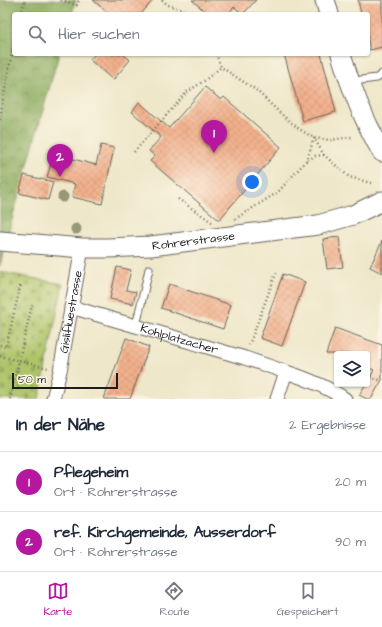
<!DOCTYPE html>
<html lang="de">
<head>
<meta charset="utf-8">
<style>
	:root { --surface:#fff; --page:#f2f2f3; --text:#1f2937; --muted:#747a83; --line:#e0e1e3; --accent:#b5179e }
	body { margin:0; font-family:"Architects Daughter",sans-serif; background:var(--page); color:var(--text) }
	.controls { position:absolute; right:12px; bottom:12px; display:grid; overflow:hidden; border-radius:4px; box-shadow:0 1px 3px #0004 }
	.controls button { width:36px; height:36px; display:grid; place-items:center; padding:0; border:0; border-bottom:1px solid var(--line); background:var(--surface); color:var(--text); font:20px sans-serif }
	.scale { position:absolute; left:12px; bottom:10px; width:106px; box-sizing:border-box; padding-left:4px; border:2px solid #1c1c1c; border-top:0; font-size:11px; line-height:14px; white-space:nowrap; color:#1c1c1c; -webkit-text-stroke:3px #fcf5e5; paint-order:stroke }
	.you { position:absolute; left:252px; top:182px; width:14px; height:14px; margin:-10px; border:3px solid #fff; border-radius:50%; background:#1a73e8; box-shadow:0 0 0 6px #1a73e833 }
	.badge { display:grid; place-items:center; width:26px; height:26px; border-radius:50%; background:var(--accent); color:#fff; font-size:13px; font-weight:700 }
	.pin { position:absolute; translate:-50% -33px; filter:drop-shadow(0 1px 2px #0008) }
	.pin::after { content:''; position:absolute; top:21px; width:14px; height:12px; background:inherit; clip-path:polygon(0 0,100% 0,50% 100%) }
	.list { margin:0; padding:0; list-style:none }
	h2 { display:flex; justify-content:space-between; align-items:center; height:52px; margin:0; padding:0 16px; font-size:17px }
	h2 small { font-size:13px; font-weight:400; color:var(--muted) }
	.list li { display:grid; grid-template-columns:26px 1fr auto; gap:12px; align-items:center; box-sizing:border-box; height:60px; padding:0 16px; border-top:1px solid var(--line) }
	.list b { display:block; font-size:15px; white-space:nowrap }
	.list p { margin:0; font-size:13px; white-space:nowrap; color:var(--muted) }
	.list em { font-size:13px; font-style:normal; color:var(--muted) }
	.icon { flex:none; width:22px; height:22px; fill:none; stroke:currentColor; stroke-width:2; stroke-linecap:round; stroke-linejoin:round }
	.map { position:relative; flex:none; width:382px; height:399px; overflow:hidden }
	.search { position:absolute; background:var(--surface); box-shadow:0 1px 3px #0004; left:12px; right:12px; top:12px; height:44px; display:flex; align-items:center; gap:10px; box-sizing:border-box; padding:0 14px; border-radius:4px; color:var(--muted); font-size:15px }
	.sheet { height:172px; background:var(--surface) }
	nav { display:flex; justify-content:space-around; align-items:center; box-sizing:border-box; height:56px; border-top:1px solid var(--line); background:var(--surface); font-size:11px; color:var(--muted) }
	nav a { display:grid; justify-items:center; gap:2px }
	nav .on { color:var(--accent) }
	.map>svg:first-child { display:block }
	.forest { fill:url(#forest-crowns); stroke:#53633c }
	.cemetery { fill:url(#cemetery-stones); stroke:#657042 }
	.building { fill:url(#building-cross-hatch) }
	.lines { fill:none; stroke-linecap:round; stroke-linejoin:round }
	.lane-casing { stroke:#666359; stroke-width:9 }
	.street-casing { stroke:#666359; stroke-width:15 }
	.secondary-casing { stroke:#666359; stroke-width:21 }
	.path { stroke:#666359; stroke-width:2.5; stroke-dasharray:1 3; stroke-linecap:butt }
	.lane { stroke:#fff; stroke-width:7 }
	.street { stroke:#fff; stroke-width:13 }
	.secondary { stroke:#fff; stroke-width:19 }
	.tree { fill:#979879 }
	.labels { text-anchor:middle; dominant-baseline:central; stroke-width:4; stroke-linejoin:round; paint-order:stroke }
	.street-label { font-size:12px; fill:#1c1c1c; stroke:#fcf5e5 }
</style>
</head>
<body>
<div class="map">
<svg width="382" height="399" viewBox="0 0 382 399">
	<defs>
		<pattern id="forest-crowns" width="20" height="18" patternUnits="userSpaceOnUse"><rect width="20" height="18" fill="#8aaa5d"/><path d="M2 6a3 3 0 1 1 6 0M12 15a3 3 0 1 1 6 0" fill="none" stroke="#708a4c"/></pattern>
		<pattern id="cemetery-stones" width="16" height="16" patternUnits="userSpaceOnUse"><rect width="16" height="16" fill="#aec469"/><path d="M2 7V4a2 2 0 0 1 4 0v3zM10 15v-3a2 2 0 0 1 4 0v3z" fill="#95a85a"/></pattern>
		<pattern id="building-cross-hatch" width="8" height="8" patternUnits="userSpaceOnUse"><rect width="8" height="8" fill="#f3b18d"/><path d="M0 0l8 8M0 8l8-8" fill="none" stroke="#d09879"/></pattern>
	</defs>
	<rect width="100%" height="100%" fill="#fcf5e5"/>
	<filter id="ink" filterUnits="userSpaceOnUse"><feTurbulence type="fractalNoise" baseFrequency=".025" numOctaves="2"/><feDisplacementMap in="SourceGraphic" scale="8" xChannelSelector="R" yChannelSelector="G"/><feConvolveMatrix kernelMatrix="1 2 1 2 8 2 1 2 1" color-interpolation-filters="sRGB"/></filter>
	<filter id="wash" filterUnits="userSpaceOnUse"><feTurbulence type="fractalNoise" baseFrequency=".012" numOctaves="4" result="noise"/><feDisplacementMap in="SourceGraphic" scale="16" xChannelSelector="R" yChannelSelector="G"/><feGaussianBlur stdDeviation="0.9" result="paint"/><feColorMatrix in="noise" values="0 0 0 0 0 0 0 0 0 0 0 0 0 0 0 0 0 1.4 0 .05"/><feComposite in="paint" operator="in"/></filter>
	<g filter="url(#wash)">
		<rect width="100%" height="100%" fill="#eee7c9"/>
		<path class="forest" d="M0 0H76L72 14H14V54H59L6 241 0 266Z"/>
		<path class="cemetery" d="M0 272 63 284 39 399H0Z"/>
		<g id="blocks">
			<path class="building" d="M93 0H153L141 14H109Z
				M192 0H256L243 14 234 7 228 14H208Z
				M358 0H382V47L370 50 368 40V14H361Z
				M95 54H123L130 60 113 80 90 60Z
				M284 54H321L336 112 303 121Z
				M205 87 221 100 224 97 281 147 219 220 150 161 155 156 149 151 161 137 132 112 139 102 169 128Z
				M101 145 114 148 102 204 72 197 75 184 47 177 54 154 96 165Z
				M24 175 53 182 48 200 19 193Z
				M339 237 343 267 327 269 323 239Z
				M382 241V273L370 267Z
				M117 267 131 270 126 290 136 292 133 304 110 299Z
				M283 274 305 282 282 346 260 338Z
				M169 284 231 305 223 329 161 308Z
				M335 328 382 345V380L371 399H367L359 395 366 384H367L374 370 367 367V354H326Z
				M126 338 149 347 130 399H104Z"/>
		</g>
	</g>
	<g filter="url(#ink)">
		<use href="#blocks" fill-opacity="0" stroke="#666359" stroke-width="1"/>
		<g class="lines">
			<g class="lane-casing">
				<path id="lane" d="M351 84 361 80 377 78 382 74
					M136 326 149 269"/>
			</g>
			<g class="street-casing">
				<g id="street">
					<path id="s1" d="M71 307 245 358 286 372"/>
					<path id="s2" d="M53 399 60 371 82 248"/>
					<path d="M277 399 286 372C308 379 326 386 345 399"/>
				</g>
			</g>
			<g class="secondary-casing">
				<g id="secondary">
					<path d="M325 0 329 14"/>
					<path d="M341 54C351 88 364 121 382 152"/>
					<path id="s3" d="M0 241 82 248H108L151 246 318 225 353 215 382 201"/>
				</g>
			</g>
			<path class="path" d="M61 0 77 5 79 0
				M162 0 168 5 196 14
				M21 14 25 0
				M216 54 221 67 256 90 281 114 299 129 314 138 330 140 352 137
				M0 120 1 110 14 42
				M134 152 187 92 204 81 221 67
				M308 160 315 156 324 155
				M178 199 212 222
				M235 219 278 192 307 160 314 138 324 155 349 177 371 183
				M0 345 6 347 21 283
				M249 345 277 271
				M0 356 48 368
				M367 376 382 381
				M10 399 32 305"/>
			<use href="#lane" class="lane"/>
			<use href="#street" class="street"/>
			<use href="#secondary" class="secondary"/>
		</g>
		<g class="tree">
			<circle cx="63" cy="197" r="5.5"/>
			<circle cx="76" cy="229" r="5.5"/>
		</g>
	</g>
	<g class="labels">
		<g class="street-label">
			<text stroke="none"><textPath href="#s3" startOffset="194">Rohrerstrasse</textPath></text>
			<text stroke="none"><textPath href="#s2" startOffset="89">Gislifluestrasse</textPath></text>
			<text stroke="none"><textPath href="#s1" startOffset="113">Kohlplatzacher</textPath></text>
		</g>
	</g>
</svg>
<div class="controls">
<button><svg class="icon" aria-label="layers" viewBox="0 0 24 24"><path d="M12 4l9 5-9 5-9-5zM3 14l9 5 9-5"/></svg></button>
</div>
<div class="scale">50 m</div>
<div class="you"></div>
<div class="pin badge" style="left:214px;top:153px">1</div>
<div class="pin badge" style="left:60px;top:177px">2</div>
<div class="search"><svg class="icon" aria-label="search" viewBox="0 0 24 24"><circle cx="10" cy="10" r="6"/><path d="M15 15l6 6"/></svg>Hier suchen</div>
</div>
<section class="sheet">
<h2>In der Nähe<small>2 Ergebnisse</small></h2>
<ul class="list">
<li><span class="badge">1</span><div><b>Pflegeheim</b><p>Ort · Rohrerstrasse</p></div><em>20 m</em></li>
<li><span class="badge">2</span><div><b>ref. Kirchgemeinde, Ausserdorf</b><p>Ort · Rohrerstrasse</p></div><em>90 m</em></li>
</ul>
</section>
<nav>
<a class="on"><svg class="icon" aria-label="map" viewBox="0 0 24 24"><path d="M3 6l6-2 6 2 6-2v14l-6 2-6-2-6 2zM9 4v14M15 6v14"/></svg>Karte</a>
<a><svg class="icon" aria-label="directions" viewBox="0 0 24 24"><path d="M12 3l9 9-9 9-9-9zM9 14v-3h6M13 9l2 2-2 2"/></svg>Route</a>
<a><svg class="icon" aria-label="saved" viewBox="0 0 24 24"><path d="M7 4h10v16l-5-4-5 4z"/></svg>Gespeichert</a>
</nav>
</body>
</html>
